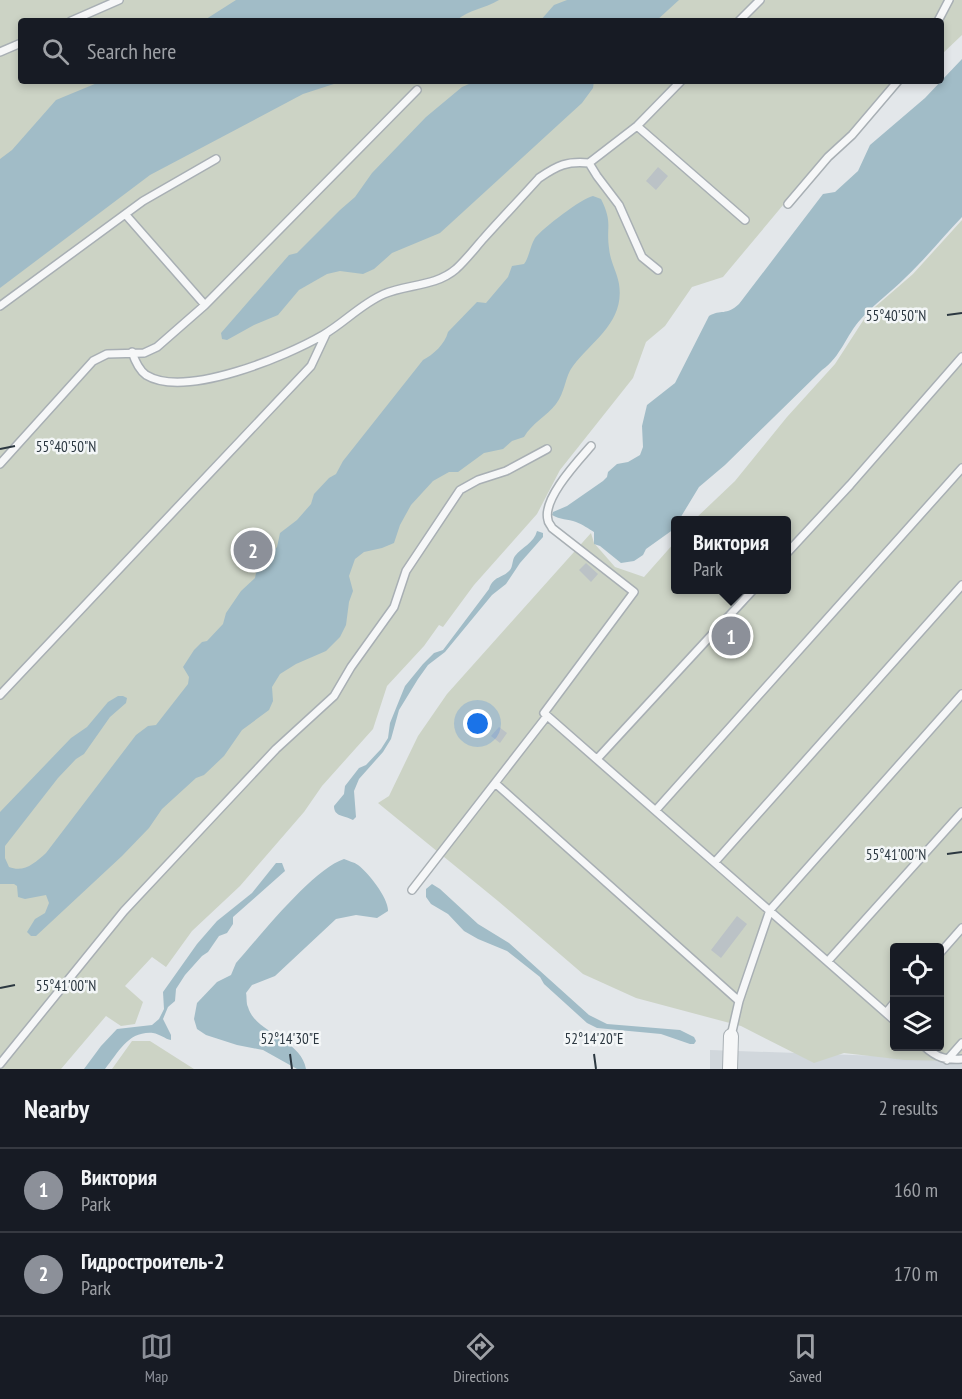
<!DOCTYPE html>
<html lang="en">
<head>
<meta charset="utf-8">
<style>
	:root { --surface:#171b24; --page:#20242c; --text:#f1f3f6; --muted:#9ea1a6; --line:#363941; --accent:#8c9099 }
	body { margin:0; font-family:"PT Sans Narrow",sans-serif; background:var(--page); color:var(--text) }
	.controls { position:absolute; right:18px; bottom:18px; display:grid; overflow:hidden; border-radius:6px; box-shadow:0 3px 9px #0003 }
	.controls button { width:54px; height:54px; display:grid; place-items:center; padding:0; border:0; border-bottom:2px solid var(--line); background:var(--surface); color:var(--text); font:30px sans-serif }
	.you { position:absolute; left:478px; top:724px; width:21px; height:21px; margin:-15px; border:4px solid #fff; border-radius:50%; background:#1a73e8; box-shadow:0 0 0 9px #1a73e833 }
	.badge { display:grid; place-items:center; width:39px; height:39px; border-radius:50%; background:var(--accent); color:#fff; font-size:20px; font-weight:700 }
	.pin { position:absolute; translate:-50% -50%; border:3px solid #fff; box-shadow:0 2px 6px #0006 }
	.popup { position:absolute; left:671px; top:516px; width:120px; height:78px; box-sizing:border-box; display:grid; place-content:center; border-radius:6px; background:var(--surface); filter:drop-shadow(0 2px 4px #0005); font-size:20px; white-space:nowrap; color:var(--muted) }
	.popup b { font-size:22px; color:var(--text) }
	.popup::after { content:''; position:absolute; left:50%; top:100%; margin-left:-12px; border:12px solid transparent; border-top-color:var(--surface) }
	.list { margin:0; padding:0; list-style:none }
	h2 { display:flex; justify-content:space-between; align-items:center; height:78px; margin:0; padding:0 24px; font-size:26px }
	h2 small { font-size:20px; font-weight:400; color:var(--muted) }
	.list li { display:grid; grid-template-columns:39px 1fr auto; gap:18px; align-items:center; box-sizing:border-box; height:84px; padding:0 24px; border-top:2px solid var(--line) }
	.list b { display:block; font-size:22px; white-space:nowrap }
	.list p { margin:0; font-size:20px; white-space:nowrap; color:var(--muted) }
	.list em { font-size:20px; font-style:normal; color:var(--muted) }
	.icon { flex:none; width:33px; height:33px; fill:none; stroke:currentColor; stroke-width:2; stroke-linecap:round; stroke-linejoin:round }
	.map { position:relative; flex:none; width:962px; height:1069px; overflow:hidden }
	.search { position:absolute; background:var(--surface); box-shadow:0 3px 9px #0003; left:18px; right:18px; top:18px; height:66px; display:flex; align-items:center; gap:15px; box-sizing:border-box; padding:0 21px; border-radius:6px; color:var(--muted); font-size:22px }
	.sheet { height:246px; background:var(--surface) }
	nav { display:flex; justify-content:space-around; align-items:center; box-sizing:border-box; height:84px; border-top:2px solid var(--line); background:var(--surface); font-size:16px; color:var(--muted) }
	nav a { display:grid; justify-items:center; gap:3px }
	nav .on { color:var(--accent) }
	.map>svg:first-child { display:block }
	.built { fill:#d1d7dc }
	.green { fill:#ccd3c5; fill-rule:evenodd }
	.water { fill:#a1bcc7 }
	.building { fill:#bbc2c6 }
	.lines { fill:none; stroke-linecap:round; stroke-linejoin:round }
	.service-casing { stroke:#a8afb4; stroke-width:10 }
	.minor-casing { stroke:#a8afb4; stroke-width:16 }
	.service { stroke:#f6f7f8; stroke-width:7 }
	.minor { stroke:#f6f7f8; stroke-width:14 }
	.ticks { fill:none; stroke:#2c3841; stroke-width:2 }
	.ticks-label { font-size:15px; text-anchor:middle; fill:#2c3841; stroke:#f3f6f7; stroke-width:5; stroke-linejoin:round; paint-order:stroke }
</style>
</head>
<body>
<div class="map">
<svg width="962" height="1069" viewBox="0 0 962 1069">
	<rect width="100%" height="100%" fill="#e3e7ea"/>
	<path class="built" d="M710 1050 937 1058 962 1054V1069H710Z"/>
	<path class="green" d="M0 0H962V35L941 55V21H21V81H892L858 125 824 156 723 277 692 287 665 326 646 342 633 378 560 470 537 514 474 585 443 627 439 625 424 646 387 686 373 729 322 786 304 812 240 886 192 931 166 967 152 957 125 986 143 1002 135 1024 121 1026 106 1016 61 1069H0Z
		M962 220V1061L905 1060 844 1053 814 1063 741 1026 636 998 583 974 498 901 378 803 389 796 418 736 447 694 591 533 594 543 615 567 644 577 675 542 676 590H786V520H694L735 481 787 417 835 364 868 313 913 274ZM894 948H940V1046H894Z
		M132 1041H150L194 1069H112Z"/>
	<path class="water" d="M236 0H499C484 9 469 9 456 21H203Z
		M567 0H679L656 21H540L554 5Z
		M962 59V217C943 237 925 259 905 278 891 292 874 304 861 319 846 335 841 357 822 370L725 465 699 487 679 520H676L674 529 646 549 643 555 634 561 621 563 600 546 594 544V532C589 529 582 524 576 522 568 519 560 520 552 515L553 512 567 506 603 481 607 477 608 472 617 464 628 462 640 455 643 447 642 426 647 405 675 383 709 316C721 309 726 316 739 304L823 194 835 192 858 171 870 145 925 98Z
		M102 81H343L303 94 150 175 0 288V159L12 150 56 100Z
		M476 81H594L593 88 582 103 440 233 392 253 374 269 363 274 340 271 327 274 299 290 278 315 254 325 227 340 222 339 221 333 289 255 297 253 340 210 355 197 372 173 426 117 462 87Z
		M593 196 601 199C613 223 606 226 609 248 610 261 617 272 619 284 625 322 593 340 573 366 565 376 565 393 556 404 547 416 532 423 524 437L512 441 503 449 484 453 458 472H449L433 481 411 505 400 525 394 543 382 548 364 552 355 559 349 576 353 591 349 602 346 625 340 637 326 651 296 664 280 674 272 687 273 701 269 710 242 730 224 756 204 775 196 778 162 809 149 828 122 856 36 936H31L27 932 35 919 45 913 49 903 46 895 25 899 18 897 17 886 14 884H0V812L71 738 87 727 108 702 118 696H123L127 698 126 703 110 717 84 754 76 759 58 778 5 846V858L9 867C24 873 35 863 46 853L136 735 148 726 156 725 188 684 189 677 183 667 194 650 202 642 207 641 223 624 226 613 241 591 255 578 256 573 277 547 280 533 297 520 311 504 314 494 329 478 336 474 343 461 423 360C433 355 445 344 448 332L477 302 486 303 508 277 512 266 524 264C529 258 530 246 535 238 543 228 582 198 593 196Z
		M537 531 543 533V537L520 563 506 584 492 595 445 652 428 665 418 679 399 710 391 739 383 752 359 779 354 791 356 817 353 820C344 815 334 817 334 806L344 794 345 786 359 768 366 765 381 749 388 738 390 723 405 686 423 664 434 653 443 650 489 589C494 575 502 579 510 570 513 566 512 560 515 556 522 547 534 543 537 531Z
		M344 859C348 861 354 862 358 865 368 872 389 899 388 911L377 918 356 915 336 919 275 976 252 985 246 993C247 997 246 1003 248 1007 255 1033 301 1039 306 1069H297L263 1050 237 1045 206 1035 197 1029 194 1019 197 1003 217 982 231 975 236 963C260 936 313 869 344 859Z
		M276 863H282L285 871 233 917V924L227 933 219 936 208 952 202 956 185 975 176 989 175 1001 168 1007 163 1019 171 1035V1040C165 1039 160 1034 153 1033 128 1031 119 1052 105 1069H84L101 1046 117 1029 152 1025 159 1019 164 1009 163 992 197 944 217 921 252 893Z
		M432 884 440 889 478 924 509 943 589 1015 607 1024 680 1030 694 1037 696 1041 694 1044H690L661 1034 597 1028 587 1023 544 984 540 977 507 951 478 939 464 931 448 914 431 904 426 897V889Z"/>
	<path class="building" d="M658 167 668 176 656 190 646 181Z
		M586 563 598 574 591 582 579 570Z
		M499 727 507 733 500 743 491 736Z
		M737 916 747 924 721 958 711 950Z"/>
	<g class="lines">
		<g class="service-casing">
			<path id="service" d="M71 21 119 0
				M739 21 760 0
				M938 21 949 0
				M0 52 21 43
				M637 126 745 220
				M589 163 597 176 619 205 642 257 658 270
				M788 204 828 157 852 135 898 81
				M126 215 205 305
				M0 306 143 201 216 159
				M132 352C135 361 139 370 146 375 185 399 287 356 323 335 344 323 361 304 384 294 407 284 435 287 456 269 466 260 475 248 484 238 502 218 521 198 539 178 558 165 567 161 589 163L637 126 681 81
				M591 446C578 461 542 499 548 520 548 523 551 525 552 528L634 592 544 713 894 1020
				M0 464 93 361 107 354 144 353 157 347 205 305 417 90
				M786 554 850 485 962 357
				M0 695 311 366 326 334
				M597 759 753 590
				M495 783 739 1001
				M656 810 962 468
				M715 862 962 585
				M412 890 547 716
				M940 953 962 928
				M828 961 962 812
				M886 1013 894 1003
				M731 1036 739 1001 770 910 962 694
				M924 1046C937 1058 945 1060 962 1059
				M947 1060 962 1043
				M0 1064 124 911 276 749 334 696 351 667 394 607 406 571 460 490 478 480 506 471 547 449"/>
		</g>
		<g class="minor-casing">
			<path id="minor" d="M730 1069 731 1036"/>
		</g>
		<use href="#service" class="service"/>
		<use href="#minor" class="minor"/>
	</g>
	<path class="ticks" d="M947 315 962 313M0 449 15 446M947 854 962 852M0 988 15 985M290 1054 292 1069M594 1054 596 1069"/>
	<g class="ticks-label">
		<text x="896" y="321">55°40'50"N</text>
		<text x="66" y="452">55°40'50"N</text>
		<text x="896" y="860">55°41'00"N</text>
		<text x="66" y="991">55°41'00"N</text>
		<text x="290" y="1044">52°14'30"E</text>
		<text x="594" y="1044">52°14'20"E</text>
	</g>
</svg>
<div class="controls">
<button><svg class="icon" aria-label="locate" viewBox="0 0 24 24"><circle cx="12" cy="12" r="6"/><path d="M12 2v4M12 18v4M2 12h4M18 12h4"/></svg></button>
<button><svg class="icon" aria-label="layers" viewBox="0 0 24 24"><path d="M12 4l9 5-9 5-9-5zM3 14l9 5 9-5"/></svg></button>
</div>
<div class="you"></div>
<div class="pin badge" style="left:731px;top:636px">1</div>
<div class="popup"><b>Виктория</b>Park</div>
<div class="pin badge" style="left:253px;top:550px">2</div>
<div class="search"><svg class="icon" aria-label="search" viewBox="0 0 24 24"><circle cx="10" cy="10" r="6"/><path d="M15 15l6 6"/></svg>Search here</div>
</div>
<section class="sheet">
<h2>Nearby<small>2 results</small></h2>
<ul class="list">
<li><span class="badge">1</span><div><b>Виктория</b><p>Park</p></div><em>160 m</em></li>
<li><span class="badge">2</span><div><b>Гидростроитель-2</b><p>Park</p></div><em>170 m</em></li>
</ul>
</section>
<nav>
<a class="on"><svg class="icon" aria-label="map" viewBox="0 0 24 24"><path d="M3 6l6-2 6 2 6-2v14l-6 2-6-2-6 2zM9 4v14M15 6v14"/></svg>Map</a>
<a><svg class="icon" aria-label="directions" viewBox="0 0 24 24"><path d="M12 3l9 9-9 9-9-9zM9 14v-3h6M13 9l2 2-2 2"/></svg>Directions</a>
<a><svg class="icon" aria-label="saved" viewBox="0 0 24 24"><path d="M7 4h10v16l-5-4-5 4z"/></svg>Saved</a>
</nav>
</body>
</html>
